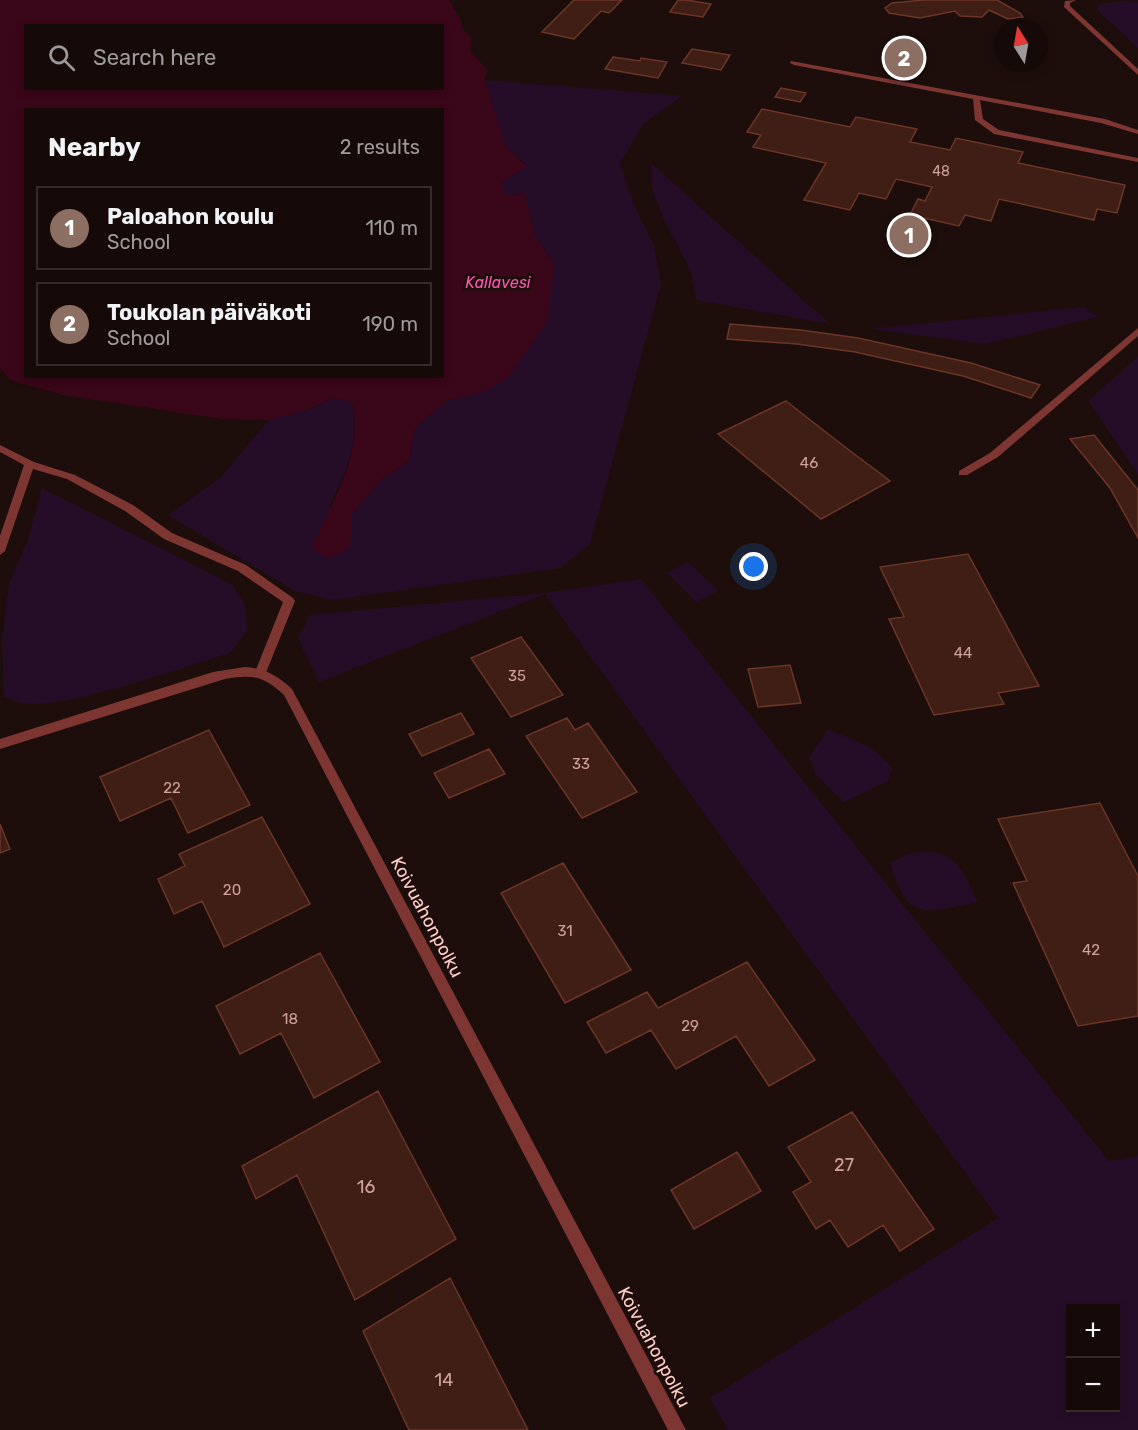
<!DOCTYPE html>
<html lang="en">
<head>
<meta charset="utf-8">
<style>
	:root { --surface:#160a08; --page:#1f1312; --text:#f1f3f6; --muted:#9e9a9c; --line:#352b29; --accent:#db2777 }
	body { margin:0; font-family:Rubik,sans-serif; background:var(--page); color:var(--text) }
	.controls { position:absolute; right:18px; bottom:18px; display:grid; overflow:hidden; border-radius:0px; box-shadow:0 3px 9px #0003 }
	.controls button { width:54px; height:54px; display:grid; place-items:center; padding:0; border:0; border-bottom:2px solid var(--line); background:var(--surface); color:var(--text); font:30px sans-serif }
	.compass { position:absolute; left:994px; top:18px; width:54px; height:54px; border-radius:50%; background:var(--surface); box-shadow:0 3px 9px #0003; rotate:349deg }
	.you { position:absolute; left:754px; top:567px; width:21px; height:21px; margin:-15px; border:4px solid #fff; border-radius:50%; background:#1a73e8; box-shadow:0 0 0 9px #1a73e833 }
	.badge { display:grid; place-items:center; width:39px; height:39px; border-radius:50%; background:var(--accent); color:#fff; font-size:20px; font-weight:700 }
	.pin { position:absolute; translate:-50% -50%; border:3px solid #fff; box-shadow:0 2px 6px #0006 }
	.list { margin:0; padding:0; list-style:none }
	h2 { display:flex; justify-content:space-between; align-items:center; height:78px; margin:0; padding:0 24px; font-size:26px }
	h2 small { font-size:20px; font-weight:400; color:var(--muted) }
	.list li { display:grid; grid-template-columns:39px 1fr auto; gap:18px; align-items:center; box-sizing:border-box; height:84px; margin:0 12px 12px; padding:0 12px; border:2px solid var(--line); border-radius:0px }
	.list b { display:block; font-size:22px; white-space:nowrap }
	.list p { margin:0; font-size:20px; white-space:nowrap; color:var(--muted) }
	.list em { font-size:20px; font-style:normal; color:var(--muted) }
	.icon { flex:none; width:33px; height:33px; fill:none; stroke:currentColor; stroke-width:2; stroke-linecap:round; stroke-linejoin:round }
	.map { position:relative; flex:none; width:1138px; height:1430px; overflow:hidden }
	.search { position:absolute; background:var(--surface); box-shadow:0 3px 9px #0003; left:24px; top:24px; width:420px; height:66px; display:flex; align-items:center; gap:15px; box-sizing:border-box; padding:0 21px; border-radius:0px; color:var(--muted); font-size:22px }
	.panel { position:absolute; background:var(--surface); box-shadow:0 3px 9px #0003; left:24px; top:108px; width:420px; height:270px; border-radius:0px }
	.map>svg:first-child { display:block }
	.green { fill:#260d27; fill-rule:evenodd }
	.water { fill:#3a0619; fill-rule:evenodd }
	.building { fill:#3f1e16; stroke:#6c3527; stroke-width:1.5 }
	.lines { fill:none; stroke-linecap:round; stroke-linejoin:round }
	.service { fill:#7e3633; fill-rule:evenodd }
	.minor { fill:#7e3633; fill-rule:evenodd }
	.labels { text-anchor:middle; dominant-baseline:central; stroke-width:6; stroke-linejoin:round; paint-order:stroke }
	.far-number-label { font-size:14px; fill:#cfa19b }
	.number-label { font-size:15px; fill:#cfa19b }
	.far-water-label { font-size:16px; font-style:italic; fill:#ff55b0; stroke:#1d0e0b }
	.street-label { font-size:18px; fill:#ffcdc7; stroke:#1d0e0b }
	.near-number-label { font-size:18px; fill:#cfa19b }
</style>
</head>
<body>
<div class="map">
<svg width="1138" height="1430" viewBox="0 0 1138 1430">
	<rect width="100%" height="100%" fill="#1d0e0b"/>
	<path class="green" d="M1127 1 1138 2V48L1097 10V4Z
		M485 80 682 96 643 124 620 163 635 208 654 246 661 284 590 544 560 568 332 600 295 591 168 515 221 477 269 420 305 411 333 398 352 402C361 443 345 472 329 508L352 514 380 481 409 461 415 428 446 401 481 393 554 265 535 235 525 194 505 195 502 182 527 165 506 147Z
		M652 164 830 324 696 300 690 269 663 218 652 188Z
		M1083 307 1098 317 986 344 870 329Z
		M1138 357V474L1088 400Z
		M42 488 233 585 245 605 247 631 230 653C185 666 56 714 17 702 12 701 8 698 4 696L2 640 9 584 28 539Z
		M688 562 718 591 696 602 667 573Z
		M641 579 1109 1161 1138 1156V1430H728L710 1398 998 1218 545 594 319 682 298 639 310 615 545 593ZM1070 1308H1116V1408H1070Z
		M828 729C849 739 882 748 892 770L888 781 844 802 816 775 809 757Z
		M925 851C961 855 963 874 978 902 926 912 908 924 890 863L908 854Z"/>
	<path class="water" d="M0 0H449L462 22V28L471 38 470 50 487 70 485 80 506 147 527 166 502 182 505 195 525 194 535 235 554 265 548 321 507 379 481 393 446 401 415 428 409 461 380 481 352 514 350 547 329 559 312 548C331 504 365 451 352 402L333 398 305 411 269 420 222 419 63 395 10 380 0 368ZM26 26H442V88H26ZM26 110H442V376H26Z"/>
	<path class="building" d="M574 0H622L609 13 601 11 574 39 542 32Z
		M678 0H686L711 4 703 17 670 12Z
		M923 0H997L1020 13 1023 17 1008 19 989 10 982 17 960 16 955 11 920 18 889 13 885 8 892 3Z
		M692 49 730 55 721 70 682 63Z
		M613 57 640 61 641 58 667 62 658 78 605 69Z
		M781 88 806 93 800 102 775 97Z
		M762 109 850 127 856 117 917 129 910 142 950 150 956 138 1023 152 1018 163 1125 185 1117 213 1097 209 1094 220 999 199 991 221 965 215 959 226 910 215 918 199 925 201 932 187 896 179 886 199 859 193 850 210 804 200 826 163 753 147 761 135 747 132Z
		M730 324 801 330 858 338 971 363 1040 385 1031 398 963 376 855 352 797 344 727 339Z
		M786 401 841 444 890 481 821 519 718 434Z
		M1094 435 1138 490V538L1110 488 1070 439Z
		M968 554 1039 686 998 693 1004 704 934 715 889 619 904 617 880 567Z
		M521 637 563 695 511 717 471 658Z
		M790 665 801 703 758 707 748 669Z
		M461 713 474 734 422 756 409 734Z
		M567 718 575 730 588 723 637 792 582 818 526 736Z
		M209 730 250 805 188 833 171 798 120 821 100 777Z
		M489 749 505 774 449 798 434 773Z
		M1100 803 1138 876V1016L1078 1026 1013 883 1027 881 998 819Z
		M262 817 310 904 224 947 202 901 174 914 158 879 185 866 179 854Z
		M0 824 10 849 0 853Z
		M563 863 631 970 565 1003 501 893Z
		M320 953 380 1062 314 1098 281 1033 240 1054 216 1006Z
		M747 962 815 1060 769 1086 736 1036 676 1069 651 1030 606 1053 587 1022 647 992 658 1008Z
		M378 1091 456 1239 355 1300 297 1175 256 1199 242 1166Z
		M852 1112 934 1229 900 1251 883 1225 848 1247 830 1220 816 1229 793 1192 811 1182 788 1147Z
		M737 1152 761 1191 694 1229 671 1190Z
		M450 1278 528 1430H409L363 1331Z"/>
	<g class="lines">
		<path class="service" d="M1076 0 1070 3V6L1138 69V75L1064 7 1065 1Z
			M791 61 1105 119 1138 130V134L1101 123 980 100 983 119 999 130 1138 158V162L994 134 975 120 973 99 794 65 790 63Z
			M1138 328V336L998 457 967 475H959V471L990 453Z
			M0 445 34 462 75 475 133 505 172 533 246 565 293 598 295 601 265 675H257L255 672 283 602 238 571 164 539 125 511 67 479 33 469 5 551 0 555V536L24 465 0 452Z"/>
		<path class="minor" d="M245 667C265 668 278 676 292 689L686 1430H668L284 695C263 676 253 674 225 679L0 749V739L213 672Z"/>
	</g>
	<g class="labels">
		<g class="far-number-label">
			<text x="941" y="171">48</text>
		</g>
		<g class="number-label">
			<text x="809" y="463">46</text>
			<text x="963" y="653">44</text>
			<text x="517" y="676">35</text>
			<text x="581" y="764">33</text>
			<text x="172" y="788">22</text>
			<text x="232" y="890">20</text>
			<text x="565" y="931">31</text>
			<text x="1091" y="950">42</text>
			<text x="290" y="1019">18</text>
			<text x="690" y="1026">29</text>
		</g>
		<g class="far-water-label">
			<text x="498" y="282">Kallavesi</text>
		</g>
		<g class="street-label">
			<text transform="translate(427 917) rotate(62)">Koivuahonpolku</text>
			<text transform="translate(654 1347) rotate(62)">Koivuahonpolku</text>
		</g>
		<g class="near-number-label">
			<text x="844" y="1165">27</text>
			<text x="366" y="1187">16</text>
			<text x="444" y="1380">14</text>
		</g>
	</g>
</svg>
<div class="controls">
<button>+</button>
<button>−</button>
</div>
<svg class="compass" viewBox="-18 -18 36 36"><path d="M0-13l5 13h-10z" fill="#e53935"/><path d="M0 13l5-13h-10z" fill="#9e9a9c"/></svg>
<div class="you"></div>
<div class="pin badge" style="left:909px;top:235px;background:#8d6e63">1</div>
<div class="pin badge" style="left:904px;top:58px;background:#8d6e63">2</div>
<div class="search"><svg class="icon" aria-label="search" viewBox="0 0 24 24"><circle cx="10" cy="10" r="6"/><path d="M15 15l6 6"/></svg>Search here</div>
<section class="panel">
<h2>Nearby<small>2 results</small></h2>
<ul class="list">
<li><span class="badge" style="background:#8d6e63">1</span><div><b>Paloahon koulu</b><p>School</p></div><em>110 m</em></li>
<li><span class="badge" style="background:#8d6e63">2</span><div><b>Toukolan päiväkoti</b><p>School</p></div><em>190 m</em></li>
</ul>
</section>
</div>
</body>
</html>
